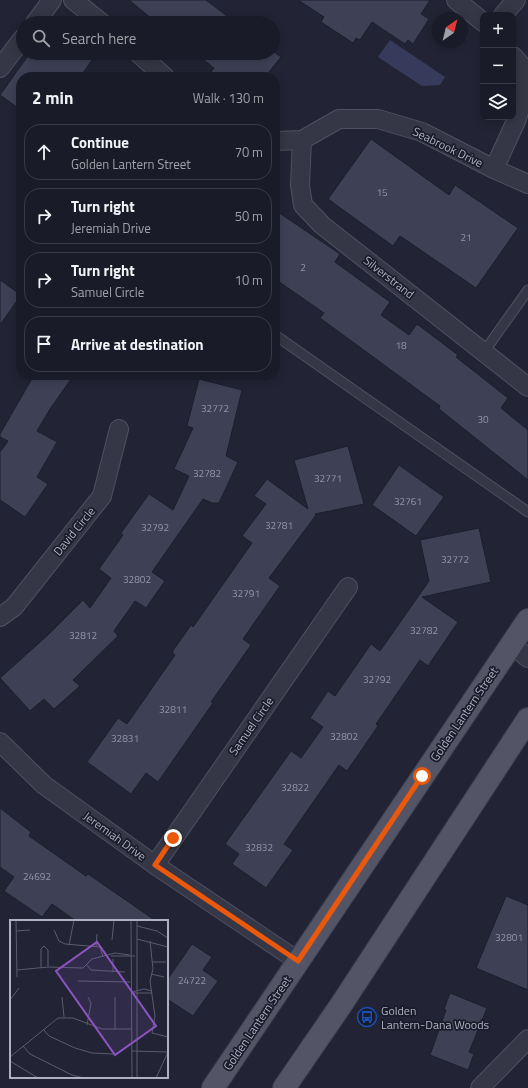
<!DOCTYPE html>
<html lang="en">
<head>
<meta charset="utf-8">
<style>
	:root { --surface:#1a1b28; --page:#272834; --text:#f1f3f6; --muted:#9fa1a8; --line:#383945 }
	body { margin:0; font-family:"Titillium Web",sans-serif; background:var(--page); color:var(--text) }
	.controls { position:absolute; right:12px; top:12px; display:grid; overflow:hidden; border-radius:8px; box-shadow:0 2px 10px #0003 }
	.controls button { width:36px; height:36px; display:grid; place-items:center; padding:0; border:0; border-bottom:1px solid var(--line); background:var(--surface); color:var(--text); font:20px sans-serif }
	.compass { position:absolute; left:432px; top:12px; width:36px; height:36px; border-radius:50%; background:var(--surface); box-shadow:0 2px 10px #0003; rotate:35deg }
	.stop { position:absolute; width:12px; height:12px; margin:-9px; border:3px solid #ea580c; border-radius:50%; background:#fff }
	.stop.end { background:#ea580c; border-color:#fff; box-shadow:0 1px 4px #0008 }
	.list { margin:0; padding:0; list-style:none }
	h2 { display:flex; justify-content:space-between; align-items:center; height:52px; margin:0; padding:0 16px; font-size:17px }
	h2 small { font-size:13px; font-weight:400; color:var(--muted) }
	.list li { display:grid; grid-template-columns:26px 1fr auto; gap:12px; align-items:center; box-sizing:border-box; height:56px; margin:0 8px 8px; padding:0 8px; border:1px solid var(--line); border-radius:16px }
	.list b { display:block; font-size:15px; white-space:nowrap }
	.list p { margin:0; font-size:13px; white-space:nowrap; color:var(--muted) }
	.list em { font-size:13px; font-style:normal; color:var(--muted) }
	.icon { flex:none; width:22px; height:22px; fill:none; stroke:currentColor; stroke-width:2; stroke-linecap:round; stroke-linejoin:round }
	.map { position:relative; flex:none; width:528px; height:1088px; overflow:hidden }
	.search { position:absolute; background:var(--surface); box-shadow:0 2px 10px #0003; left:16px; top:16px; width:264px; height:44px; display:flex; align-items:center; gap:10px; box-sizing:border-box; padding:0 14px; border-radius:22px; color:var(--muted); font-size:15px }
	.panel { position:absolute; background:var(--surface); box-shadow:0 2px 10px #0003; left:16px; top:72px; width:264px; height:308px; border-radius:16px }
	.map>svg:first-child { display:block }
	.water { fill:#363b5b }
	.building { fill:#3e4156; stroke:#1c1e2c }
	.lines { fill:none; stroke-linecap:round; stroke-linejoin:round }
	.lane-casing { stroke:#4f5161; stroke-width:11 }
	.street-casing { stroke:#4f5161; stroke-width:20 }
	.primary-casing { stroke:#3e404f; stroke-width:24 }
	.lane { stroke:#353746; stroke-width:9 }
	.street { stroke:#353746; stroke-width:18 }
	.primary { stroke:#535566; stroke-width:22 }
	.route { stroke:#ea580c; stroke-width:5 }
	.labels { text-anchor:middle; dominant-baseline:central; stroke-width:3.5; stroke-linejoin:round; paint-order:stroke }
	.number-label { font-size:10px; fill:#9395a8 }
	.street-label { font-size:12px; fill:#afb1c3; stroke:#1a1c2a }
	.poi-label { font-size:12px; fill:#afb1c3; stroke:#1a1c2a; text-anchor:start }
	.inset-road { fill:none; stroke:#5a5c6e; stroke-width:1 }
	.view { fill:#8b54c0; fill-opacity:0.15; stroke:#8b54c0; stroke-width:2 }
	.inset-edge { fill:none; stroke:#afb1c3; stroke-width:2 }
</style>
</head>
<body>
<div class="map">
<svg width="528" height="1088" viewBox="0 0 528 1088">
	<rect width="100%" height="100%" fill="#222435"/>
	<path class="water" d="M390 40 445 77 440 85 422 86 378 57Z"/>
	<path class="building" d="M129 0H206L236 23H157Z
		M298 0H430L421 14 429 19 413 44 408 40 405 44 372 22 360 40 356 38 353 43 321 22 324 17Z
		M273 51 281 57 265 77H207L214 68 195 53H273Z
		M30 53H97L80 77H21V110L0 95Z
		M371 139 449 195 455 185 518 228 476 288 400 236 393 246 328 199Z
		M275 210 340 254 335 262 390 302 381 315 409 335 417 324 458 355 456 357 508 398 501 408 528 430V480L439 409 440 406 320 318 324 313 275 279Z
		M0 280 21 295 0 325Z
		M34 375H74L50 409 37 431 57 442 37 477 48 484 25 517 0 500V452L8 441 0 437V434Z
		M199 379 242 390 226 456 238 462 219 503H212L203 499 152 572 165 581 146 608 135 601 114 631 118 636 73 680 80 686 54 709 44 699 30 711 0 678 49 634 83 600 90 608 111 578 99 569 123 535 121 533 149 494 173 510 189 476 174 469 193 428 187 426Z
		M348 446 364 504 315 514 316 515 269 578 280 586 243 639 251 645 211 702 213 703 158 782 146 773 131 794 87 762 118 718 127 724 175 655 172 652 191 625 193 627 252 543 242 536 266 504 254 496 267 479 308 509 294 460Z
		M399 465 444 497 416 536 372 505Z
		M479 528 491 582 422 597 458 622 428 666 420 660 376 724 378 726 347 771 339 765 284 844 293 850 266 888 232 864 239 854 225 844 291 751 301 758 323 727 310 718 328 691 335 696 371 644 380 651 429 581 420 540Z
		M0 808 31 832 29 836 86 876 88 874 156 921H76L52 904 42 917 4 891 14 877 0 867Z
		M506 896 528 905V990L476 968Z
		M192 944 212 957 203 970 218 981 193 1016 167 999V980Z
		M450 993 487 1008 469 1052 474 1054 468 1070 430 1055 446 1010 444 1009Z"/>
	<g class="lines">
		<g class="lane-casing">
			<path id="lane" d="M275 335 528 512
				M484 352 528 290"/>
		</g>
		<g class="street-casing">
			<path id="street" d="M73 0 102 23
				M456 0 483 22
				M503 15 516 0
				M35 23 52 0
				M138 53 165 77
				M0 68 23 38
				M302 140 300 185 303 205 322 225 528 387
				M275 141 302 140 339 119H378L422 132 494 169 528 184
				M494 169 516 121 525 94 521 65 513 56
				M0 617 14 607 102 496 119 429
				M511 644 528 658
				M0 742 44 785 155 865 298 961
				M155 865 348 587
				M480 1088 528 1039"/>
		</g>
		<g class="primary-casing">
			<path id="primary" d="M213 1088 528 620
				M284 1088 341 1005 528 719"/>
		</g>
		<use href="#lane" class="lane"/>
		<use href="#street" class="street"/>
		<use href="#primary" class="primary"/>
	</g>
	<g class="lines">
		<path class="route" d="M173 838 155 865 298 961 422 776"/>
	</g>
	<defs>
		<g id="bus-ring" transform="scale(1)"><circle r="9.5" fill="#1a1c2a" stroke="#1a4fb4" stroke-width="1.5"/><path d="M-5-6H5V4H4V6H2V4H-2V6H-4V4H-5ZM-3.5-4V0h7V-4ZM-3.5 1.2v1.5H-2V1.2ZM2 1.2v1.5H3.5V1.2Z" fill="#1a4fb4"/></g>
	</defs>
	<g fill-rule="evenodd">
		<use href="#bus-ring" x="367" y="1017"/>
	</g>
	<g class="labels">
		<g class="number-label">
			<text x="382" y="192">15</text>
			<text x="466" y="237">21</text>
			<text x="303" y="267">2</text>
			<text x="401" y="345">18</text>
			<text x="215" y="408">32772</text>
			<text x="483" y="419">30</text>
			<text x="207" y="473">32782</text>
			<text x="328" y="478">32771</text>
			<text x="408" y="501">32761</text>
			<text x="279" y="525">32781</text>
			<text x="155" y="527">32792</text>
			<text x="455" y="559">32772</text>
			<text x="137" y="579">32802</text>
			<text x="246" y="593">32791</text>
			<text x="424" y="630">32782</text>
			<text x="83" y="635">32812</text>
			<text x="377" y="679">32792</text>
			<text x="173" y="709">32811</text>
			<text x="344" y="736">32802</text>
			<text x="125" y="738">32831</text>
			<text x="295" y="787">32822</text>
			<text x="259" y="847">32832</text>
			<text x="37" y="876">24692</text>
			<text x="509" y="937">32801</text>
			<text x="192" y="980">24722</text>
		</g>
		<g class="street-label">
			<text transform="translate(448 147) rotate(26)">Seabrook Drive</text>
			<text transform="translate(389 277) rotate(38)">Silverstrand</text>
			<text transform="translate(74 531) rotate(-51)">David Circle</text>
			<text transform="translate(464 714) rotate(-56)">Golden Lantern Street</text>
			<text transform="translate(251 726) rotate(-55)">Samuel Circle</text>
			<text transform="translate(115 836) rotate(36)">Jeremiah Drive</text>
			<text transform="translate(257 1023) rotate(-56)">Golden Lantern Street</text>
		</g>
		<g class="poi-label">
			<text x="381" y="1010">Golden<tspan x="381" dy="14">Lantern-Dana Woods</tspan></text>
		</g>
	</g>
	<g transform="translate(10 920)">
		<rect width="158" height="158" fill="#222435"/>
		<path class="inset-road" d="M6 0 7 57M65 0H102M121 0 122 158M127 0V158M127 6 147 11 158 18M44 10 49 21 55 24 90 27 93 37M6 11 20 10M127 19 158 27M102 20 104 0M140 21 143 49 140 61 145 96 142 113 158 117M59 25 64 0M86 26 87 14M101 36H125M142 42H156M77 45 81 50 115 52M31 47V29L34 26 38 30V46M7 50 38 47 73 48 82 39 105 33 120 35M103 52V39M141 54 154 57M68 61 120 62M122 72 134 69 142 71M122 73H142M52 77 54 97M105 77V109M0 80 9 68M77 105 81 83 78 77M33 109 39 116 65 128 82 133 103 134M13 126 20 134 62 155 74 158M122 131 158 132M0 137 48 98H63L92 109H121M0 141 28 158M146 158 158 132"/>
		<path class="view" d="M87 22 146 106 105 135 46 51Z"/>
		<rect width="158" height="158" class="inset-edge"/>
	</g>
</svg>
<div class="controls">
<button>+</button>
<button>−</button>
<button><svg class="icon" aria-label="layers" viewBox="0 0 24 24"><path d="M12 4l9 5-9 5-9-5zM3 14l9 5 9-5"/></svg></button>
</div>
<svg class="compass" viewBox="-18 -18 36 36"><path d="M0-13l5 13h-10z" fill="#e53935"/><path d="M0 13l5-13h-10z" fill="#9fa1a8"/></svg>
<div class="stop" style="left:422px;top:776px"></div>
<div class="stop end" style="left:173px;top:838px"></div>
<div class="search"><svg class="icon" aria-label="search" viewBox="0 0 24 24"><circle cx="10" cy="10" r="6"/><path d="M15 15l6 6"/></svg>Search here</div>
<section class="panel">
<h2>2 min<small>Walk · 130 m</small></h2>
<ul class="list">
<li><svg class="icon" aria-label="ahead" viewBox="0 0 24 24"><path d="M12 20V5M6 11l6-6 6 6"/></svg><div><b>Continue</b><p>Golden Lantern Street</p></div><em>70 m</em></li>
<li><svg class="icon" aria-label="right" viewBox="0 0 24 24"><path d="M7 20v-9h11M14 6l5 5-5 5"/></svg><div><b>Turn right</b><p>Jeremiah Drive</p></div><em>50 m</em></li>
<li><svg class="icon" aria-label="right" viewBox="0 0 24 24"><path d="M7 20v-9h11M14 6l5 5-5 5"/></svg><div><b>Turn right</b><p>Samuel Circle</p></div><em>10 m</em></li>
<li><svg class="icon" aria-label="arrive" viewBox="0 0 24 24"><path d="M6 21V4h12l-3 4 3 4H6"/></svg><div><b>Arrive at destination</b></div></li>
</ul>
</section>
</div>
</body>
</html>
